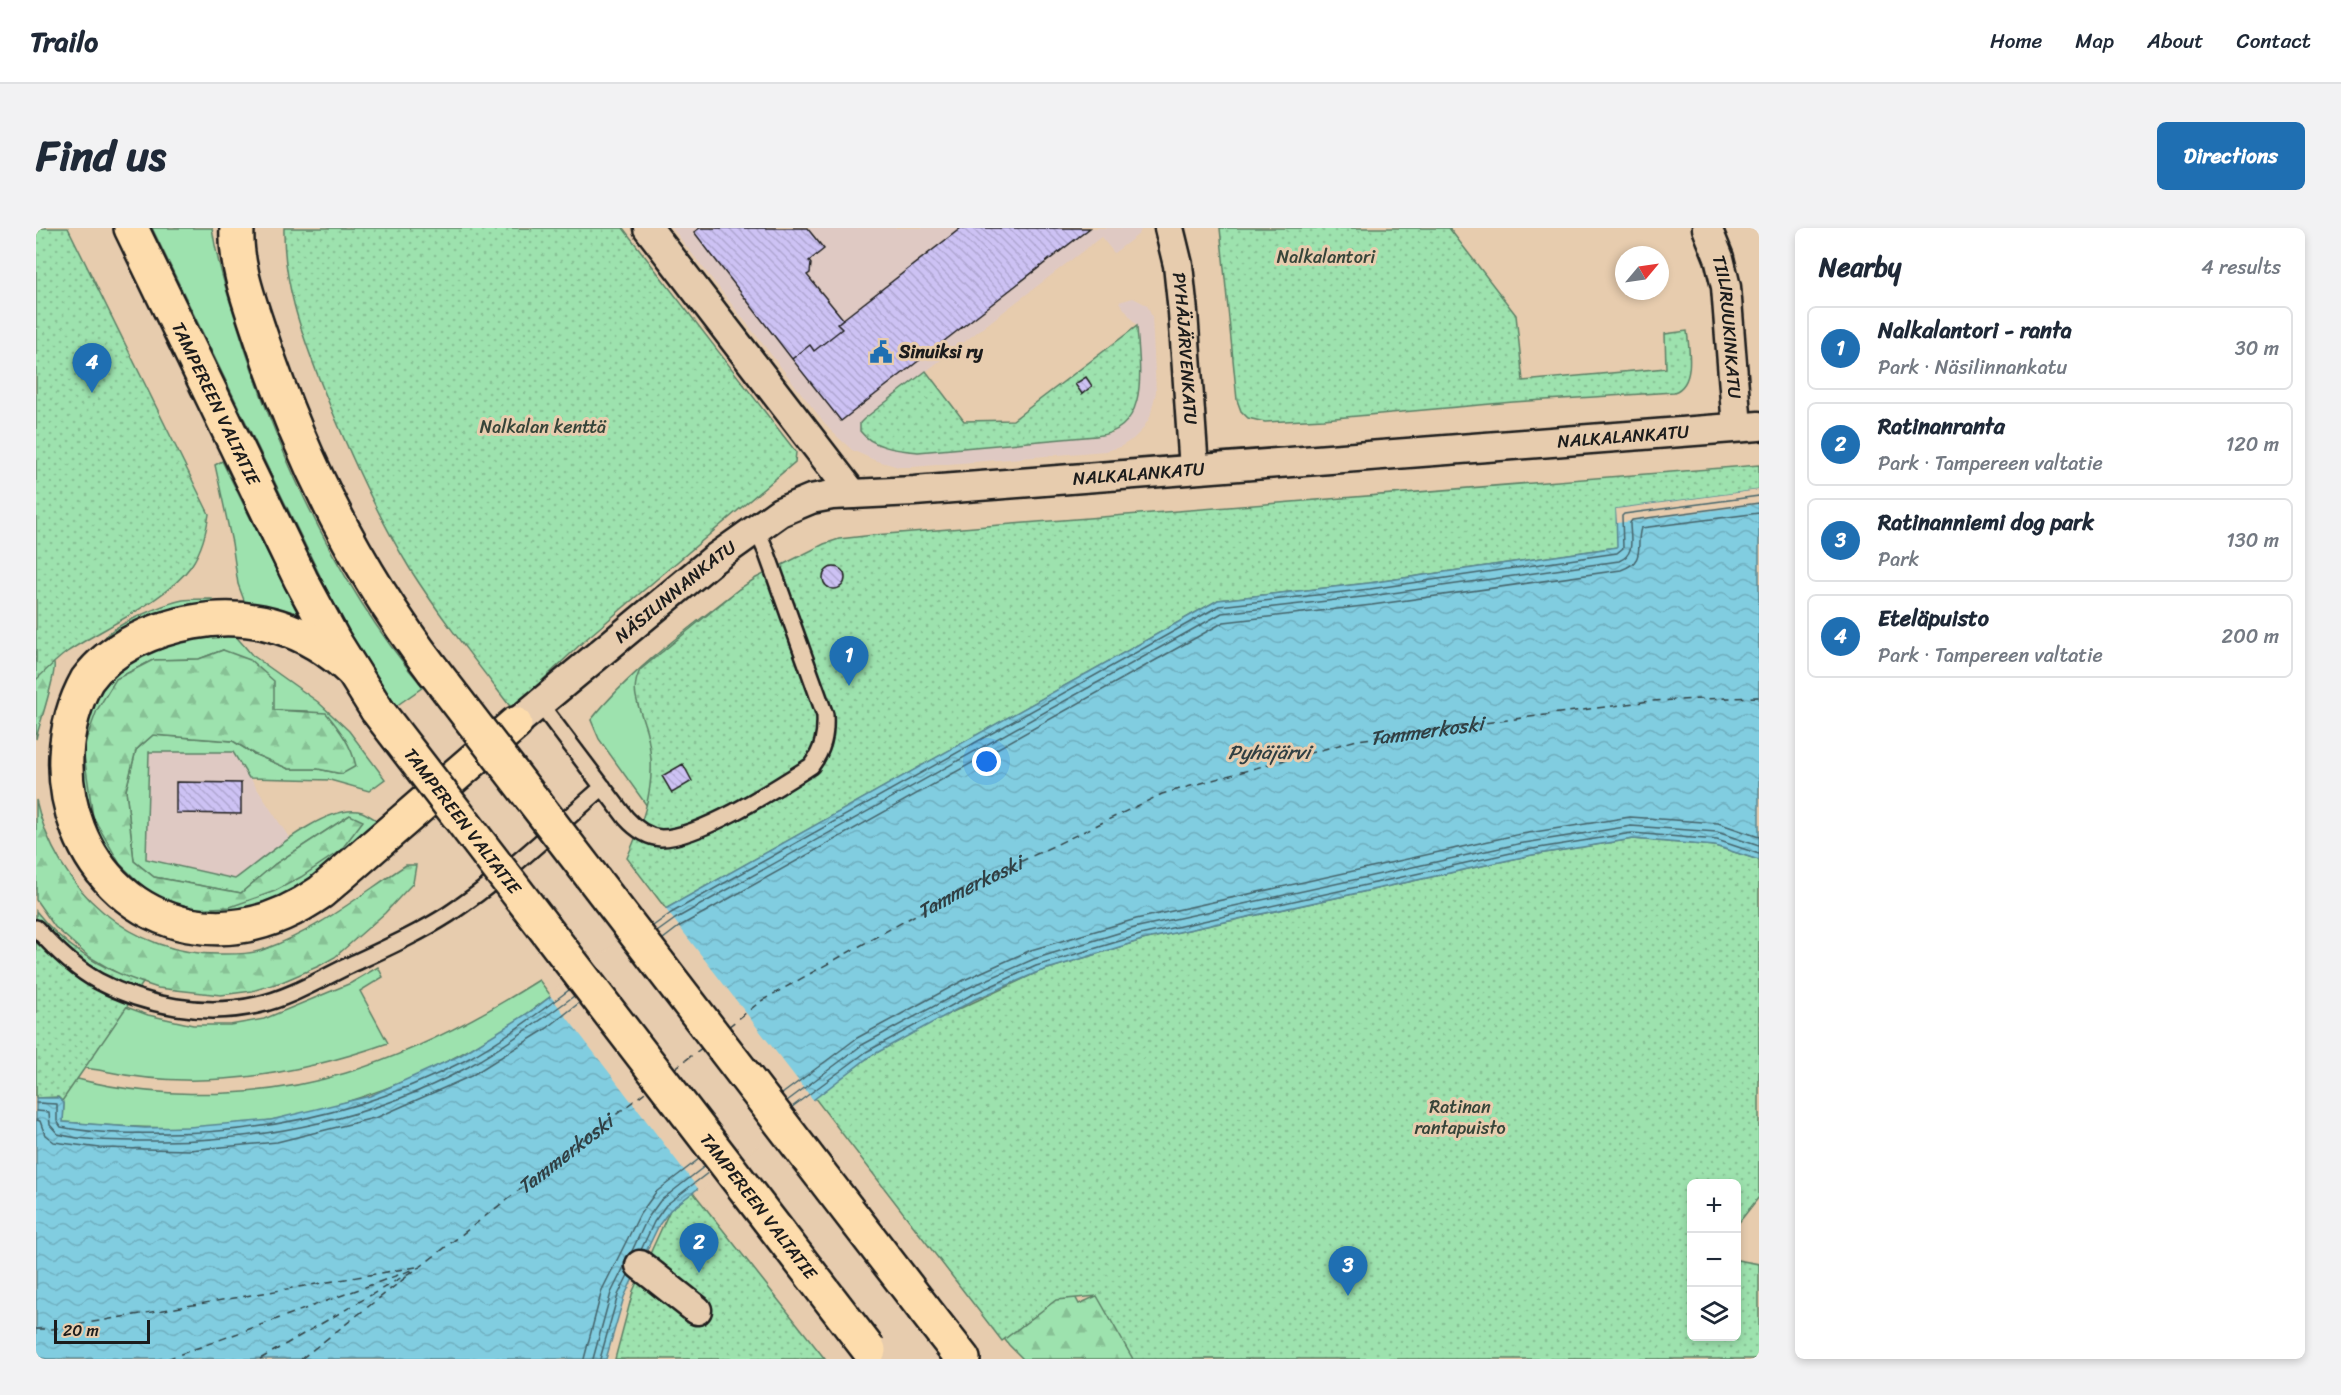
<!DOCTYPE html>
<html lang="en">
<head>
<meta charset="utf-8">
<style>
	:root { --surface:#fff; --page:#f2f2f3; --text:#1f2937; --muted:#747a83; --line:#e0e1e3; --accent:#1f6fb2 }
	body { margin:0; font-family:Sriracha,sans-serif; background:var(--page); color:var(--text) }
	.controls { position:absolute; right:18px; bottom:18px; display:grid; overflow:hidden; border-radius:9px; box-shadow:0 3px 9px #0003 }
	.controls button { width:54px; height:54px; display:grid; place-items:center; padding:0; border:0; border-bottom:2px solid var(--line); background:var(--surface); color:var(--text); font:30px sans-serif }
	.compass { position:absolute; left:1579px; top:18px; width:54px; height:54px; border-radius:50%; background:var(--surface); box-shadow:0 3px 9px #0003; rotate:61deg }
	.scale { position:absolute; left:18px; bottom:15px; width:96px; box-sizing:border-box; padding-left:6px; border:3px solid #1c1c1c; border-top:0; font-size:16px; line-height:21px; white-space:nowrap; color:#1c1c1c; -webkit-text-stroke:4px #e7ccae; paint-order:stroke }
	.you { position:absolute; left:951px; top:534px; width:21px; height:21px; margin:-15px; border:4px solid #fff; border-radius:50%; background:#1a73e8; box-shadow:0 0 0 9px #1a73e833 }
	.badge { display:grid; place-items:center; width:39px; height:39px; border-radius:50%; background:var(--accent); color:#fff; font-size:20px; font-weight:700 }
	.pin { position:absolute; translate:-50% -50px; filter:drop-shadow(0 2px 3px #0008) }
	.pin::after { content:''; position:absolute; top:32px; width:21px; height:18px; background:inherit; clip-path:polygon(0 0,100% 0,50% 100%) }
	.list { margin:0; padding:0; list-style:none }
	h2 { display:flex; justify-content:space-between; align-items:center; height:78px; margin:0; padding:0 24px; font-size:26px }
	h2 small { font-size:20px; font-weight:400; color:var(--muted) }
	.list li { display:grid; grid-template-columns:39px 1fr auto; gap:18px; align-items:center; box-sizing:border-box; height:84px; margin:0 12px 12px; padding:0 12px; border:2px solid var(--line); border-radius:9px }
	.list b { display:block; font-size:22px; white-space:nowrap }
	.list p { margin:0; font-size:20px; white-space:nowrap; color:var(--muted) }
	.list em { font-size:20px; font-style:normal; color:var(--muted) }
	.icon { flex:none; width:33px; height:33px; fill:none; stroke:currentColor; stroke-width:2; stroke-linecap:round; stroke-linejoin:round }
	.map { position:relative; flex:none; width:1723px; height:1131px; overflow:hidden; border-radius:9px }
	header { display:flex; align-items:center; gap:36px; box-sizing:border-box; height:84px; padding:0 30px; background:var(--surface); border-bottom:2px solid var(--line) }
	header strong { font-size:28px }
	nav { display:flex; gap:33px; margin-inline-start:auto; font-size:21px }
	.intro { display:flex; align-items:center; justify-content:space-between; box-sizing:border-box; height:144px; padding:0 36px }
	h1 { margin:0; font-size:42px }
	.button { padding:15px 27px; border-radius:9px; background:var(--accent); color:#fff; font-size:21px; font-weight:700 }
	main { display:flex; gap:36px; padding:0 36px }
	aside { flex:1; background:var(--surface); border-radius:9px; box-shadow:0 3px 9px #0003 }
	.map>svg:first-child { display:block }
	.built { fill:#dfc9c3 }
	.green { fill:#9de2ae; stroke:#5c7f65; stroke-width:1.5; fill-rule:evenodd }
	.forest { fill:url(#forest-firs); stroke:#5c7f65; stroke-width:1.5 }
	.park { fill:url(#park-dots); stroke:#5c7f65; stroke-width:1.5 }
	.water { fill:url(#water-waves); stroke:#598692; stroke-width:1.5 }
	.pier { fill:#e7ccae }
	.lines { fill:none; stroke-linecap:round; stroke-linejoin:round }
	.shore { stroke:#44636a; stroke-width:1.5 }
	.ferry { stroke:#303f43; stroke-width:1.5; stroke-dasharray:8 6; stroke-linecap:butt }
	.building { fill:url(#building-back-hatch); stroke:#1c1c1c; stroke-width:1.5 }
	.lane-casing { stroke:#1c1c1c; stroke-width:20 }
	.street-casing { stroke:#1c1c1c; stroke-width:33 }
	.primary-casing { stroke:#1c1c1c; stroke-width:38 }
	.lane { stroke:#e7ccae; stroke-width:15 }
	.street { stroke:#e7ccae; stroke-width:28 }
	.primary { stroke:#fddcac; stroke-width:33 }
	.primary-bridge-casing { stroke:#1c1c1c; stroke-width:38; stroke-linecap:butt }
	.primary-bridge { stroke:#fddcac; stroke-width:33 }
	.labels { text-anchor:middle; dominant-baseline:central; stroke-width:6; stroke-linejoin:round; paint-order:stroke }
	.park-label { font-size:18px; fill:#364439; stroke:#e7ccae }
	.street-label { font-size:18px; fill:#1c1c1c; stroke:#e7ccae }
	.poi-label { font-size:18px; font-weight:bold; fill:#1c1c1c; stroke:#e7ccae; text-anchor:start }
	.water-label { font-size:20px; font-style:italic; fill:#303f43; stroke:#e7ccae }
</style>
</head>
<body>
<header>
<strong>Trailo</strong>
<nav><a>Home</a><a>Map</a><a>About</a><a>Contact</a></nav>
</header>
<div class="intro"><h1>Find us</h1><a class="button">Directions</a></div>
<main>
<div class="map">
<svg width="1723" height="1131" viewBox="0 0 1723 1131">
	<defs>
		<pattern id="forest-firs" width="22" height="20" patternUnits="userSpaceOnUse" patternTransform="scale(1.5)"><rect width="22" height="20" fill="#9de2ae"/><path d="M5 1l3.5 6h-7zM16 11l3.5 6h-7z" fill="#87c195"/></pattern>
		<pattern id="park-dots" width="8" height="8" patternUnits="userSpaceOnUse" patternTransform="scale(1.5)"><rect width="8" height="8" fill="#9de2ae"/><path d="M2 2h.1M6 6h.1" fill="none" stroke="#87c195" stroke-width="1.8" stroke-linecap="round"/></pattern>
		<pattern id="water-waves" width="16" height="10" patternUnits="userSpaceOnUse" patternTransform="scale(1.5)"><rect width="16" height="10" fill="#81cde0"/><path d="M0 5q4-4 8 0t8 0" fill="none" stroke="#6fafc0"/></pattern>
		<pattern id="building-back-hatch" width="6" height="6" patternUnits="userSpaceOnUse" patternTransform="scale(1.5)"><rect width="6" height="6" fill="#cdc2f4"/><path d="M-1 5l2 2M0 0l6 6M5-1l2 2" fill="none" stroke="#afa6d1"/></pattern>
	</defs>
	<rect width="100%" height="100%" fill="#e7ccae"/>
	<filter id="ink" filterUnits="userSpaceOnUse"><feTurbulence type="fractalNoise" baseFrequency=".0167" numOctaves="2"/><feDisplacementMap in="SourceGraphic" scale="12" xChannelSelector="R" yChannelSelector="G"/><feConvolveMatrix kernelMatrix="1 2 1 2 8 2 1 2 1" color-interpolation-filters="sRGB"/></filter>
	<g filter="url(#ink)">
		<path class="built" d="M636 0H1106L1103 6 1078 25 1065 9 828 191 841 216 865 222 882 224 1060 208 1076 205 1091 193 1101 98 1083 74 1097 70 1111 77 1116 89 1120 164 1114 189 1106 202 1097 211 1084 219 1070 223 876 239H863L838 232 816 222 794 202Z
			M113 524H197L254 611 199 651 110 631Z"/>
		<path class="green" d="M116 0H176C182 41 196 79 208 118 248 239 304 361 387 459L360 478 329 431 303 387Z
			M186 233 264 390 209 375 202 356 196 315 179 237Z
			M703 361 611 578 563 511 555 492C595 442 653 400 703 361Z
			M176 371 181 379 67 414C68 399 132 375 147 372 157 371 166 371 176 371Z
			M197 405 216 427 282 474 313 503 349 551 333 563 294 552 213 550 197 524H113L110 631 199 651C227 631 290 574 326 584 331 586 337 590 342 593L261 662 211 685 179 688 114 670 54 610 38 511 71 448 122 416ZM187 422 237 482 272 483 306 546 282 541H253L218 526 197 513 117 507 100 522 90 562 98 633 118 649 205 665 239 636 314 587 194 679 84 636 80 451 117 432 163 431Z
			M342 739 347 749 324 763 352 815C261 847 164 864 68 843 59 841 35 839 28 834 20 828 7 807 0 798L74 773 112 787 157 797H194L228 791 315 755Z
			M503 752 515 768C433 831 337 874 235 892 167 904 95 900 27 894L28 875 22 870H0V838C93 873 215 874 310 845 379 824 443 790 503 752Z"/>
		<path class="forest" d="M0 408C6 416 14 426 18 436 21 445 3 497 0 511Z
			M187 422 214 432 238 453V482L290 485C303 501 315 516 320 538L306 546 282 541H253L218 526 197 513 117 507 100 522 90 562 98 633 118 649 205 665 239 636 314 587 327 593 305 622 265 649 239 663 194 679 155 681 117 668 84 636 57 589 47 520 61 482 80 451 117 432 163 431Z
			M0 572C20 661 95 729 188 726 201 726 217 726 229 721 281 703 324 667 370 637H380L377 655 349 685 299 729 283 738 246 754 216 763 185 767 122 760 86 748 52 728 19 699 0 672Z
			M985 967 1043 1076 1076 1061 1213 1131H987L973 1117 884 1001Z"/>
		<path class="park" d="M0 0H32L173 286C170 305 166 322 155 338 129 374 68 399 31 424 20 432 10 442 0 452Z
			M248 0H587L760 224 759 234 549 412 476 481C441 435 405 390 374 341 338 282 310 218 284 153 265 104 247 53 248 0Z
			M1184 0H1413L1480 87 1487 153 1630 140 1629 106 1651 103C1653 120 1660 157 1638 164L1477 174 1288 191 1229 194 1212 190 1205 183 1201 172Z
			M1101 98C1103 137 1116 202 1060 208L882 224C862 222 837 220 824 203V195L828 191 890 143 928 193 977 192Z
			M1723 237V276L1581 300 1582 319 1333 355 1182 372 630 681 591 630C605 598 617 567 615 532 614 519 612 506 608 495 602 475 594 463 604 442L703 361 720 350 788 316 803 311 838 307Z
			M1597 611 1679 618 1723 632V969L1701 997 1700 956H1656V1108H1700L1701 1032 1723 1036V1131H1097L1061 1068 1020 1072 966 1113 778 869 833 829 891 796 1002 744 1106 712 1496 627Z
			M0 683C28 719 64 740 107 755L26 873 22 869 0 870Z
			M657 964 789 1131H579L597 1063 634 982Z"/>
		<path class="water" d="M1723 262V632L1679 618 1597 611 1496 627 1106 712 1002 744 938 772 833 829 634 982 623 997 588 1069 570 1131H0V870H22L28 875 27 894 109 900 153 899 235 892 334 868 425 827 497 782 631 680 1182 372 1333 355 1581 319 1580 281Z"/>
		<path class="pier" d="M1723 262V276L1581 295 1580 281Z
			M628 679 778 873 664 963 513 766Z"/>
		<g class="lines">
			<path class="shore" d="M617 698 635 685 1183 378 1334 361 1581 325 1587 320 1586 288 1588 286 1723 268
				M621 704 639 691 1186 385 1335 368 1583 333C1600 326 1594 310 1594 295L1596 292 1723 275
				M627 711 644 698 1188 394 1336 377 1585 342C1611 333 1599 317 1605 300L1723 285
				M746 866 821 810 928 752 995 722 1100 691 1480 607 1594 589 1682 595 1723 609
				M751 873 826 817 932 760 998 731 1102 699 1482 616 1595 598 1681 604 1723 618
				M0 875 21 876V893L25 899C59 906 95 906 130 905 234 905 335 881 428 833 465 813 500 787 533 762
				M756 879 830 824 935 767 1000 738 1104 707 1484 623 1596 605 1681 612 1723 626
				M0 883 13 884 14 897 22 906C50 914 96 913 126 913 232 912 339 890 432 839 469 818 504 793 538 768
				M0 892 4 893 9 907 18 914 64 920 153 922 241 914 342 889 435 848 510 801 543 775
				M605 1022 618 994 630 977 673 944
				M595 1025 611 991 624 973 669 938
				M548 1131 566 1062 604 986 620 964 663 931
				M557 1131 575 1065 589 1037
				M564 1131 582 1067 592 1047"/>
			<g class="ferry">
				<path id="s1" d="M692 799 725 773 917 666 1126 566 1321 512 1614 473 1723 469"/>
				<path d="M638 841 667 819"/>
				<path d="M0 1101H16L380 1039"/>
				<path id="s2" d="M131 1131 384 1039 613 861"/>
				<path d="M224 1131 380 1041"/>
				<path d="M265 1131 378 1043"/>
			</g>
		</g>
		<path class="building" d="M664 0H771L788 21 773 33 775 36 774 45 771 47 807 91 801 96 806 101 778 123 774 117 756 131 658 4Z
			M925 0H1054L805 193 756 131 774 117 778 123 806 101 801 96Z
			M1050 149 1056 158 1046 166 1039 156Z
			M787 350a11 11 0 1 1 22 0a11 11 0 1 1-22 0Z
			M647 536 656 553 636 565 626 548Z
			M140 554 205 555V586L140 585Z"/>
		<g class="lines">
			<g class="lane-casing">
				<path id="lane" d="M504 476 590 590C599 600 611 609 625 610 664 610 742 559 775 538 787 522 790 507 789 487L730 323 720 300
					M0 700C18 720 38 740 62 753 109 778 169 789 221 777 253 770 283 752 312 738 346 722 382 706 413 686 469 649 517 602 567 559"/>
			</g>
			<g class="street-casing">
				<g id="street">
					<path d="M612 0 817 266"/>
					<path id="s3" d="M1133 0 1142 37 1147 84 1158 241"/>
					<path id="s4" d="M1671 0 1683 30 1690 59 1701 199"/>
					<path id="s5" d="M479 496 678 331 744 284 775 271 796 267 878 263 1723 198"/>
					<path d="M604 1037 661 1082"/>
				</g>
			</g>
			<g class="primary-casing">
				<g id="primary">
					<path id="s6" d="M95 0 265 352 298 413 341 482"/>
					<path d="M201 0C199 35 213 73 224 106 264 228 319 340 397 442"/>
					<path d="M315 442C272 401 217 383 157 394 118 401 76 418 51 452 0 544 44 675 153 697 201 706 245 692 285 664L479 496"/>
					<path d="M888 1081 927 1131"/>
				</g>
			</g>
			<use href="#lane" class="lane"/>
			<use href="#street" class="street"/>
			<use href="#primary" class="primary"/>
			<g class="primary-bridge-casing">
				<g id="primary-bridge">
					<path d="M397 442 888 1081"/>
					<path id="s7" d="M341 482 833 1122"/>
				</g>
			</g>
			<use href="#primary-bridge" class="primary-bridge"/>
		</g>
	</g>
	<defs>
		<g id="civic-bare" transform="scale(1.8)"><path d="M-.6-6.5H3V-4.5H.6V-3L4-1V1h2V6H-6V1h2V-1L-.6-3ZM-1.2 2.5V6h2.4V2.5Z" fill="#1f6fb2" stroke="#e7ccae" stroke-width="2.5" paint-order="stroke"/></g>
	</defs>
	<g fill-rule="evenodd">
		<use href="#civic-bare" x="845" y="124"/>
	</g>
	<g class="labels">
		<g class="park-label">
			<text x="1290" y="29">Nalkalantori</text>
			<text x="507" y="199">Nalkalan kenttä</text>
			<text x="1424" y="879">Ratinan<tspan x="1424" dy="21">rantapuisto</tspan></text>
		</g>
		<g class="street-label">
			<text stroke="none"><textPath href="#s4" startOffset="102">TIILIRUUKINKATU</textPath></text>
			<text stroke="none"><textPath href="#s3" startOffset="122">PYHÄJÄRVENKATU</textPath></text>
			<text stroke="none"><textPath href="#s6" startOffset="195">TAMPEREEN VALTATIE</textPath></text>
			<text stroke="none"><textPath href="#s5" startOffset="1188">NALKALANKATU</textPath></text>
			<text stroke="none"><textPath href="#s5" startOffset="702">NALKALANKATU</textPath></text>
			<text stroke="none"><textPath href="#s5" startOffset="208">NÄSILINNANKATU</textPath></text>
			<text stroke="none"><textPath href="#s7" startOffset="140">TAMPEREEN VALTATIE</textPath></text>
			<text stroke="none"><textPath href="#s7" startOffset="626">TAMPEREEN VALTATIE</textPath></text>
		</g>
		<g class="poi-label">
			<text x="863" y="124">Sinuiksi ry</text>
		</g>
		<g class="water-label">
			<text stroke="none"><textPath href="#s1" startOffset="766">Tammerkoski</textPath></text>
			<text x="1233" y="524">Pyhäjärvi</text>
			<text stroke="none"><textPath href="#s1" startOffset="280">Tammerkoski</textPath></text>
			<text stroke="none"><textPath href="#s2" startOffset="453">Tammerkoski</textPath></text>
		</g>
	</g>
</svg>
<div class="controls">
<button>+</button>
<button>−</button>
<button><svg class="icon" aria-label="layers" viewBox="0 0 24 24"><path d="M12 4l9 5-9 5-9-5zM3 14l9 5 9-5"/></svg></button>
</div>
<svg class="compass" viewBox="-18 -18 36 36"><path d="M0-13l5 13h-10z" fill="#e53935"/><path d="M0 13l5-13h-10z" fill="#747a83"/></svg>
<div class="scale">20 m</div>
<div class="you"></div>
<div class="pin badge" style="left:813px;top:458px">1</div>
<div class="pin badge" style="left:663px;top:1045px">2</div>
<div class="pin badge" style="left:1312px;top:1068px">3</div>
<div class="pin badge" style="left:56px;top:165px">4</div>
</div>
<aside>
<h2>Nearby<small>4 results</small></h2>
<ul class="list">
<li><span class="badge">1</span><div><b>Nalkalantori - ranta</b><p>Park · Näsilinnankatu</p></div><em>30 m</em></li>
<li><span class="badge">2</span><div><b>Ratinanranta</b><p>Park · Tampereen valtatie</p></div><em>120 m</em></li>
<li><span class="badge">3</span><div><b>Ratinanniemi dog park</b><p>Park</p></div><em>130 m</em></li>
<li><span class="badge">4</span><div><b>Eteläpuisto</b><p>Park · Tampereen valtatie</p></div><em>200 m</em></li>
</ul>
</aside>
</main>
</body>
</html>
